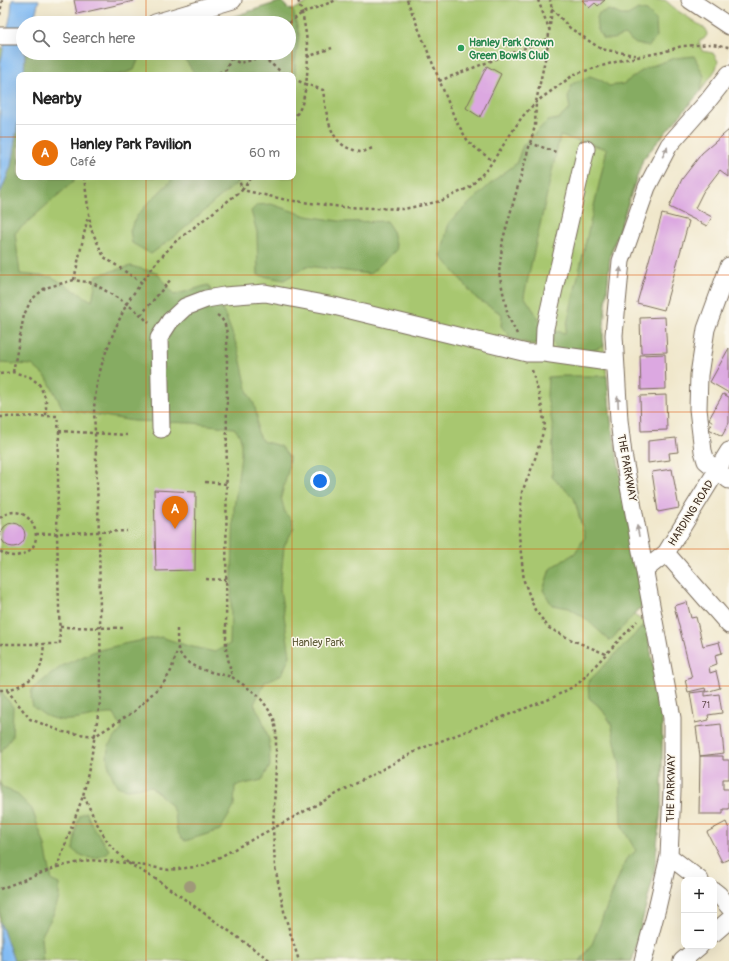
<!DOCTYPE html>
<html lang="en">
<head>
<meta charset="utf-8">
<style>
	:root { --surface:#fff; --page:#f6f6f6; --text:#222; --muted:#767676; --line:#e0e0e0; --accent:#1a73e8 }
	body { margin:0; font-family:Pangolin,sans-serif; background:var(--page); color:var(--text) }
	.controls { position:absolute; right:12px; bottom:12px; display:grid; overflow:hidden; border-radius:8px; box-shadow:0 4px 16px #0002 }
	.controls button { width:36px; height:36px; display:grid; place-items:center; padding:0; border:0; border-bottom:1px solid var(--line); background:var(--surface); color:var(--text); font:20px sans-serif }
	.you { position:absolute; left:320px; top:481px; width:14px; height:14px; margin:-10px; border:3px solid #fff; border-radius:50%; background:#1a73e8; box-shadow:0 0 0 6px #1a73e833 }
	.badge { display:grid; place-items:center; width:26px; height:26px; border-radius:50%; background:var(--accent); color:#fff; font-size:13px; font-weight:700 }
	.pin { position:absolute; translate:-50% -33px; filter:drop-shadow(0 1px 2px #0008) }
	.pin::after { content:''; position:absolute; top:21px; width:14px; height:12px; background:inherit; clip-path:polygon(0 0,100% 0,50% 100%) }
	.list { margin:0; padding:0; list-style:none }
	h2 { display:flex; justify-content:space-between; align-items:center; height:52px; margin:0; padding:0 16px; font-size:17px }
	h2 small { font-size:13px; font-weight:400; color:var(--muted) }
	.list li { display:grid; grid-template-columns:26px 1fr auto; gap:12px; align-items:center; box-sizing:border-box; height:56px; padding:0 16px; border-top:1px solid var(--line) }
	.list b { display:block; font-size:15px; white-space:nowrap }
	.list p { margin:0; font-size:13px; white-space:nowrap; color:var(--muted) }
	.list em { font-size:13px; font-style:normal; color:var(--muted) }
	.icon { flex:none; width:22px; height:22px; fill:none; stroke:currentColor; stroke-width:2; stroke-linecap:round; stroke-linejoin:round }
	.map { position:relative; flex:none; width:729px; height:961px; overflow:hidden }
	.search { position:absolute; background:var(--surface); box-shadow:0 4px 16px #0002; left:16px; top:16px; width:280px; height:44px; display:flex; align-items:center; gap:10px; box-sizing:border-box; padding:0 14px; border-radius:22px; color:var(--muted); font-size:15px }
	.panel { position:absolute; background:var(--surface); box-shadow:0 4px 16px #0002; left:16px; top:72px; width:280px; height:108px; border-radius:8px }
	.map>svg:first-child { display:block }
	.green { fill:#a8c76f; stroke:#727846; fill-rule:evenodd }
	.forest { fill:#86ac62; stroke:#606b40 }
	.water { fill:#83bcf4; stroke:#5f7389 }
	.building { fill:#dca8e1 }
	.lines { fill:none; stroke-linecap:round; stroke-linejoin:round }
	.minor-casing { stroke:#7a6c5b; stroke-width:19 }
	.path { stroke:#7a6c5b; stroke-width:2.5; stroke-dasharray:3 3; stroke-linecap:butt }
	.minor { stroke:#fff; stroke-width:17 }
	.tree { fill:#9f9979 }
	.oneway { fill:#a79f9a }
	.grid { fill:none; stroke:#df570d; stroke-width:1; stroke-opacity:0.55 }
	.leisure-dot { fill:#2e9e5b; stroke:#fbf7ec; stroke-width:1.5 }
	.labels { text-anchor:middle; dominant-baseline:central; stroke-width:3; stroke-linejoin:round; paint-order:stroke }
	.number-label { font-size:9px; fill:#634a4f }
	.leisure-label { font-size:11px; font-weight:bold; fill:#27864d; stroke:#fbf7ec; text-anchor:start }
	.street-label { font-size:11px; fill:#3b2a1e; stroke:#fbf7ec }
	.park-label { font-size:11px; fill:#5c5936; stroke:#fbf7ec }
</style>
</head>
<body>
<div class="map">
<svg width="729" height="961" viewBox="0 0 729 961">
	<rect width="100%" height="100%" fill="#fbf7ec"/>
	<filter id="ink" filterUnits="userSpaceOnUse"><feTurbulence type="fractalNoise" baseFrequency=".025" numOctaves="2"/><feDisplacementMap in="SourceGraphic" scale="8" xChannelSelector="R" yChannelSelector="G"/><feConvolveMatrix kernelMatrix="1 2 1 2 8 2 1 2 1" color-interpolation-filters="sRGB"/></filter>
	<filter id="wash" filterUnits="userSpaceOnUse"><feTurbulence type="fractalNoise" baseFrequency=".012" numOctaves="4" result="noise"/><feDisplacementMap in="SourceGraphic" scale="16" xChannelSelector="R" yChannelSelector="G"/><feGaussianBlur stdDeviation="0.9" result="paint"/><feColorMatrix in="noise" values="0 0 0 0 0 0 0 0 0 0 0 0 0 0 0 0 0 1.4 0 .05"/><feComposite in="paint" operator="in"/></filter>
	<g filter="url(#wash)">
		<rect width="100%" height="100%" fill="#f0e7cb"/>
		<path class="green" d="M310 0H665L678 11 706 29 707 35 704 39 699 41 702 51 713 53 718 61 716 69 700 92 643 159 610 258 603 336 611 421 643 605 634 615 646 623 662 719V798L654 874 632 961H0V48L23 49V53H289V23H213L282 1 287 8 293 10 307 3ZM19 75H293V177H19Z"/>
		<path class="forest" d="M282 1 287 8 293 10 299 35 295 61V85L293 89V75H196L180 53H289V23H213Z
			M638 9 647 11 656 20 657 37 649 46 636 44 624 35 613 39H603C597 29 594 23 599 13L610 10 621 15H628Z
			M25 53H139L140 55 134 70 119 75H24Z
			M694 56 704 76 700 92 643 159 610 255 603 336 604 346 581 355 558 351 550 338 555 331 565 333 607 149 560 136 524 296 545 328 544 341 533 344 512 339 501 326 502 314 477 299 441 256 449 222 497 178 516 164 523 145 547 121 558 119 570 109 568 98 572 84 590 76 601 80 609 86 623 84 646 68 675 58Z
			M19 116V177H74V181L15 233 20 274 52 277 92 301 97 275 131 266 157 273 174 295 208 285 226 317 239 352 248 393 254 404 257 416V430L262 441 280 446 289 457 288 471 281 497 285 513 292 520 294 528 284 546 280 588 290 656 282 674 265 682 254 704 262 719 269 740 270 766 262 780 235 786 234 807 220 830 185 841C173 831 178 826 174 812 170 802 158 793 150 786L127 789 118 787C111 776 103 757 110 744 113 739 118 734 122 729L114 714C92 713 71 726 49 717 43 715 38 710 33 707L31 698 32 689 62 666 95 651 128 643 161 637 188 646 215 652 230 644 234 508 241 455V440L239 434 234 428 193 423 133 421 63 409 47 378 32 365 0 363V194L11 166Z
			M173 177H245L215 201 179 233 151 254 132 243 130 230 137 216 150 201 170 182Z
			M271 204 307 216 345 222 386 221 392 230 396 250 370 274 307 266 284 280 258 275 257 232 251 211 257 205Z
			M563 376H607L611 421 643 605 610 641 585 618 569 608 552 605 543 590 550 569 575 553 585 537 574 498 552 477 553 428 547 396 548 377Z
			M646 623 662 719V798L654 874 632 961H580L592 944 626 859 636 851 622 827 620 765 611 723 601 708 589 698 588 682Z
			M0 690 13 707 12 737 0 753Z
			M0 783 3 788 16 793 32 809 45 846 52 881 59 884V898L54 913 41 937 43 961H14L0 922Z
			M86 812 93 827 109 850C98 862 85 859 73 850L77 823 80 815Z"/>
		<path class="water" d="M12 0H39L33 23H23V53H25L24 75H19V116L11 166 0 194V65L11 13Z
			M0 922 14 961H0Z"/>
		<g id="blocks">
			<path class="building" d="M74 0H134V1L77 14Z
				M582 0H605L598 6 595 3 589 8Z
				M487 66 501 74 480 117 466 108Z
				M729 130V177L720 170 703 192 695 208 712 217 707 226 669 207 682 179 702 153Z
				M662 214 689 221 664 310 637 303Z
				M665 317 667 352 641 353 640 318Z
				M729 348V393L710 382Z
				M665 354 666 389 641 390 640 355Z
				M723 394 729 397V423L722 436 709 429 713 422 709 419Z
				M666 395 667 430 641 431 640 396Z
				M676 438 678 452 669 453 670 460 648 463V441Z
				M672 469 679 508 658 512 652 472Z
				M154 490 196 492 195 570 156 571Z
				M1 535a12 12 0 1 1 24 0a12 12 0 1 1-24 0Z
				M687 602 691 618 696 617 703 646 719 642 722 653 715 655 717 664 709 667 710 673 716 671 720 688 706 692 705 688 688 692 685 680 692 678 674 606Z
				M705 691V696L719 694 722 713 708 715 709 720 695 723 690 693Z
				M721 724 724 753 700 756 696 727Z
				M700 756H723V760H729V779H723V789H729V809H723V814H699Z
				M726 822 729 829V859L722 862 707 832Z"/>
		</g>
	</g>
	<g filter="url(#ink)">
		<use href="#blocks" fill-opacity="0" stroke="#7a6c5b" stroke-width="1"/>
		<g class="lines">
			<g class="minor-casing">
				<path id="minor" d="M690 0 729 26
					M155 23 233 0
					M0 36H23
					M729 266 706 329 699 375 698 409 703 451 706 461 729 480
					M544 353 545 328 586 149
					M161 429 159 338 170 321 185 307 206 299 224 296 265 293 334 306 527 353H544L615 363
					M666 553 729 625
					M646 569 666 553 729 451
					M669 856 700 880
					M714 891 719 895 729 907
					M714 933 729 920
					M643 961 657 908 669 856 672 791V718L623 454 619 420 614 335 621 261 647 187 669 145 707 102 729 74
					M682 961 700 946"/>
			</g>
			<path class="path" d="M407 0 455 119 469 143 493 161
				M538 0 549 29
				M552 9 570 28 601 49 640 56
				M0 15 2 0
				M289 23 302 13 337 0
				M259 53 260 55 285 75
				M307 57 332 48
				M231 58 239 63 253 60 260 55
				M213 75 226 70 233 53
				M293 79 306 84 323 90C326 110 328 142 351 149 354 150 358 152 361 152 364 152 369 149 373 148
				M439 81 548 39
				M293 120C296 115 300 110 302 104 311 71 309 32 298 0
				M530 143 556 152
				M84 177 91 229 104 257 142 283
				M238 177 242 189
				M242 190 252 177
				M74 280 88 216
				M141 315 171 279
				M217 315C229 322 227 339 227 351L226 649 232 677 258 695 267 707 274 719 276 732V766L273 828 275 867 285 916 299 961
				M517 334 508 316 499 273 503 239 535 126 536 102 547 50 552 9 550 0
				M532 370 540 398 545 426 533 465 522 492 519 535 524 581 535 610 549 628 572 640 606 654
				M13 372 24 315 31 300 45 288 74 280 93 283 127 304 141 315 149 323
				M0 374 13 372 30 377 39 384 46 399V416
				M0 417 57 416 59 431 57 534 60 644H0
				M59 431 127 435
				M205 482 227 484
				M0 518C27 495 54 546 20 555 12 557 7 556 0 551
				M36 534 127 531
				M206 579 226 580
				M60 627 126 628
				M177 629C177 635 177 642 178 648 184 670 214 672 232 677
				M0 690C9 690 16 688 24 683 42 674 42 663 44 644
				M7 690 30 719 63 732 95 736 135 711 165 681 171 671 178 648
				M84 796 95 820 108 843 128 863 169 870 203 866 420 749 552 698 578 684 637 621
				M57 867 90 860 128 863 159 881 271 961
				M0 889 57 867 83 796 91 759 101 696 99 533 94 408 97 382 104 357 115 329 128 301 156 263 175 242 242 190 287 200 342 207 404 209 441 201 470 187 488 168 522 117 536 102 575 74 622 60 663 52 682 46 712 44 729 47"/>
			<use href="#minor" class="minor"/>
		</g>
		<circle class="tree" cx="190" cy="886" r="6"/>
		<defs><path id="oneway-solid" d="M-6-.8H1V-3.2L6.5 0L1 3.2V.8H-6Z"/></defs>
		<g class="oneway">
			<use href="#oneway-solid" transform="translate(665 152) rotate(-63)"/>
			<use href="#oneway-solid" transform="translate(620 273) rotate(-84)"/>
			<use href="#oneway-solid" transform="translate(618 402) rotate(-93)"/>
			<use href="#oneway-solid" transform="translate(638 531) rotate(-101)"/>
		</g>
	</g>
	<path class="grid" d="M146 0V23M292 0V75M437 0V961M583 0V961M146 53V75M0 137H19M293 137H729M146 177V961M292 177V961M0 275H729M0 412H729M0 549H729M0 686H729M0 824H729"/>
	<circle class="leisure-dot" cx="461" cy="48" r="4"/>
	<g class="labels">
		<g class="number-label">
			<text x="706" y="705">71</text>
		</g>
		<g class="leisure-label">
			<text x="469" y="42">Hanley Park Crown<tspan x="469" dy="13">Green Bowls Club</tspan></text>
		</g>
		<g class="street-label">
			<text transform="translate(627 468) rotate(80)">THE PARKWAY</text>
			<text transform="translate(691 513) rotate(-58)">HARDING ROAD</text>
			<text transform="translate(671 788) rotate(-89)">THE PARKWAY</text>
		</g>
		<g class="park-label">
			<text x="318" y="642">Hanley Park</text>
		</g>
	</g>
</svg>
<div class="controls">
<button>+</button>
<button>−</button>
</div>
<div class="you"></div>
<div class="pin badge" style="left:175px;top:529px;background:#e8710a">A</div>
<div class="search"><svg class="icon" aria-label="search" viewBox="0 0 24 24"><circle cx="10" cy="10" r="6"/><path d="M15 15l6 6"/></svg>Search here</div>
<section class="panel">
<h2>Nearby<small></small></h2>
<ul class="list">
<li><span class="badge" style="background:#e8710a">A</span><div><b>Hanley Park Pavilion</b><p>Café</p></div><em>60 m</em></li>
</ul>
</section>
</div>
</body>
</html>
